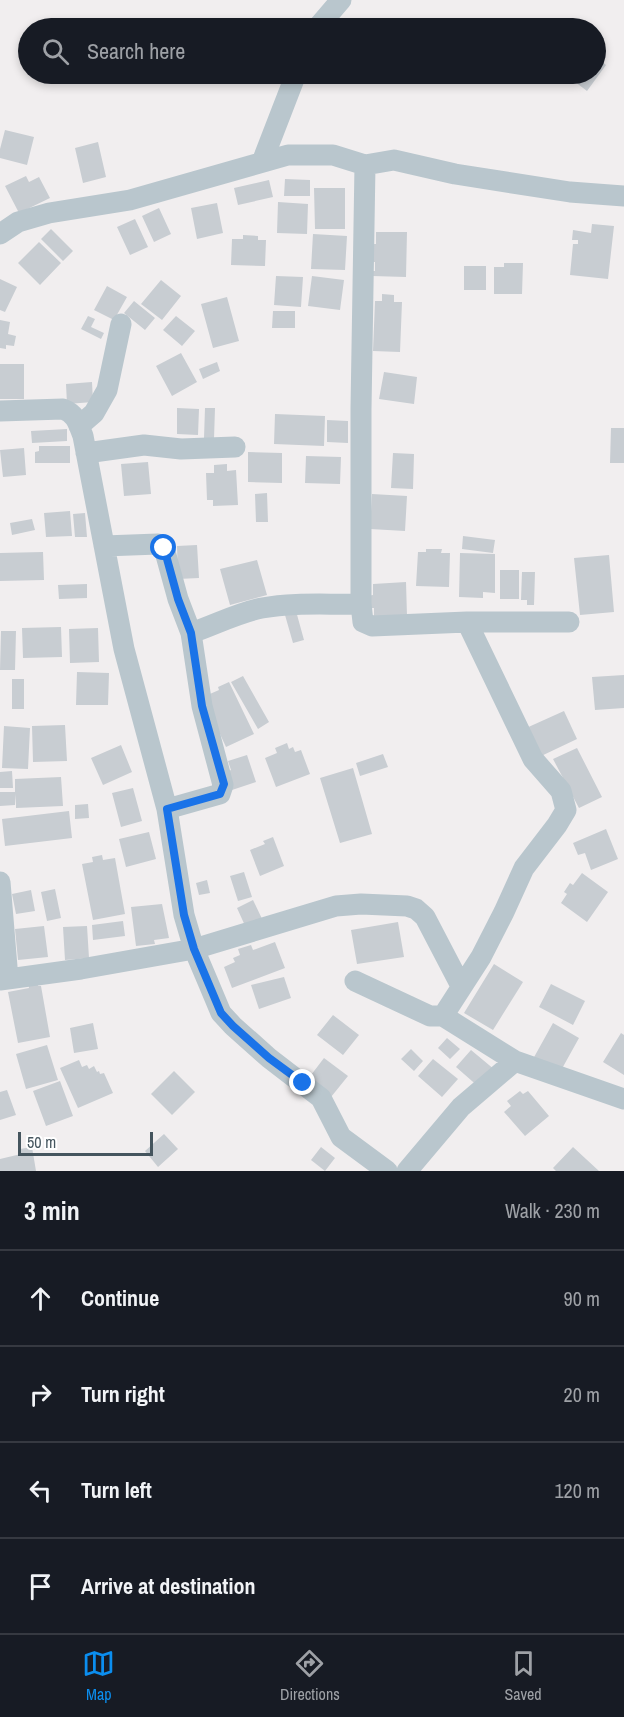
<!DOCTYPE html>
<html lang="en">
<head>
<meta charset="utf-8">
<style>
	:root { --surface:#171b24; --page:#20242c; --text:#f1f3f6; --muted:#9ea1a6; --line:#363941; --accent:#0b8eef }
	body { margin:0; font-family:"Archivo Narrow",sans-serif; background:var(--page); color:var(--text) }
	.scale { position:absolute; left:18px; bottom:15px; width:135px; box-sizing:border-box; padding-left:6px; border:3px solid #45555e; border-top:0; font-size:16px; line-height:21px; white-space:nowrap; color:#45555e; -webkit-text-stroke:4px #fff; paint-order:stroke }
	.stop { position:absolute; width:18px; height:18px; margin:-14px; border:4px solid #1a73e8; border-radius:50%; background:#fff }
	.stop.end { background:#1a73e8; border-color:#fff; box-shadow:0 2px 6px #0008 }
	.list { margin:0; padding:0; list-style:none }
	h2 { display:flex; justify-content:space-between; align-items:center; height:78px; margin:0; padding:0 24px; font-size:26px }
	h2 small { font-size:20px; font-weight:400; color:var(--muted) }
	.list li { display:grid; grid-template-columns:39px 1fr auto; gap:18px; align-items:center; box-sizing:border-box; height:96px; padding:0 24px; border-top:2px solid var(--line) }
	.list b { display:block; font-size:22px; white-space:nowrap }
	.list em { font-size:20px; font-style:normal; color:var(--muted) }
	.icon { flex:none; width:33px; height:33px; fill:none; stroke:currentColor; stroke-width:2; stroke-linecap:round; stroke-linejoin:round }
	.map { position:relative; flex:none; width:624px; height:1171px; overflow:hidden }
	.search { position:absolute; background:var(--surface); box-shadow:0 3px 9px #0003; left:18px; right:18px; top:18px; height:66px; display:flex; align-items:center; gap:15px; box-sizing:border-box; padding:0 21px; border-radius:33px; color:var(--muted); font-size:22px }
	.sheet { height:462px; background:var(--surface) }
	nav { display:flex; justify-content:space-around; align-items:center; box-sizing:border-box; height:84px; border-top:2px solid var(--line); background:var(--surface); font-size:16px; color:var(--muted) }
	nav a { display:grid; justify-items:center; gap:3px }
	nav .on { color:var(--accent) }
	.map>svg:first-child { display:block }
	.building { fill:#c8cdd2 }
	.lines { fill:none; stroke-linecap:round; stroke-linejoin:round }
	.street { stroke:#b9c6cd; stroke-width:21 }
	.route { stroke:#1a73e8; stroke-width:8 }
</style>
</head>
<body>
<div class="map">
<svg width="624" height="1171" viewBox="0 0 624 1171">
	<rect width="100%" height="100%" fill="#f1eeef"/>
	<path class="building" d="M596 57 606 65 587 91 570 78 574 74H596Z
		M5 130 34 137 27 165 0 158V149Z
		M98 142 106 177 83 183 75 148Z
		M26 176 29 182 39 177 50 198 19 213 5 186Z
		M285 179 310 180V196H284Z
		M269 180 273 197 238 205 234 188Z
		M314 188H345V229H315Z
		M278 202 308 204 307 234 277 233Z
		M217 203 223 233 197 239 191 208Z
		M159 208 171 234 154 242 142 216Z
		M135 219 148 247 130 255 117 227Z
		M592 224 614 226 608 279 570 275 573 244H578V240H572L573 230 591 233Z
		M51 229 73 251 63 261 41 239Z
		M376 232H407L406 277 372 276V271H375V262H371L372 244H376Z
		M313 234 347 236 345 270 311 269Z
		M243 235 258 236V240H266L265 266 231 265 232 239H243Z
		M39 242 61 263 40 285 18 263Z
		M504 263H523L522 294H494V267H504Z
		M464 266H486V290H464Z
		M276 276 303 277 301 307 274 305Z
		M312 276 344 280 340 310 308 306Z
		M0 279 17 287 5 312 0 310Z
		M161 280 181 296 162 320 141 304Z
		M107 286 127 297 114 320 94 310Z
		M382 294 394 295V302H402L400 352 373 351 375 301H382Z
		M227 297 239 341 213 348 201 304Z
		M134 301 155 318 145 330 124 313Z
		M273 311H295V328H272Z
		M88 316 95 319 91 327 104 333 101 339 81 329Z
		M176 316 195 331 182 346 163 330Z
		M0 320 10 322 8 334 16 336 14 346 6 345V349L0 348Z
		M181 353 197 382 172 396 156 366Z
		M217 362 220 371 203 379 199 369Z
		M0 364H24V399H0Z
		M384 372 417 377 414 404 379 399Z
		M92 382 93 402 67 404 66 384Z
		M177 408 199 409 198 435 177 434Z
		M205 408H215L214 439 204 438Z
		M275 414 325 416 324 446 274 444Z
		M327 420 348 421V443L327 442Z
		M611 428H624V463H610Z
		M67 429V441L32 443 31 431Z
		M39 446H70V463H35V452L39 451Z
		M24 448 26 475 3 477 0 450Z
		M248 452 282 453V483L248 482Z
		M393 453 414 454 413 489 391 488Z
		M306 456 341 457 340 484 305 483Z
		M148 462 151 494 124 496 121 464Z
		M227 464V471L236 470 238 505 213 506V500H207L206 473H214V465Z
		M267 493 268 522H256L255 494Z
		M372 494 407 496 405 531 370 529Z
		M70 511 72 536 46 537 44 513Z
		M85 513 87 537H75L73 514Z
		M32 519 35 530 12 535 10 523Z
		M463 536 495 540 493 553 462 549Z
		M197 545 199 578 178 579 177 546Z
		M426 549H442L441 553H450L449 587 416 586 418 552H426Z
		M43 552 44 580 0 581V553Z
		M460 553 495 554V593L483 592V598L459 597Z
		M609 555 614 612 580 615 574 558Z
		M257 560 267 595 230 605 220 569Z
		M500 570H519V599H500Z
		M522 572H535L534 605H527V600H521Z
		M406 582 407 616 374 617V608H368L367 596 373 595V584Z
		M87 584V598L59 599 58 585Z
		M296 611 304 640 293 643 285 615Z
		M61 627 62 657 23 658 22 628Z
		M98 628 99 662 70 663 69 629Z
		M1 631H16L15 670H0Z
		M77 672 109 673 108 705H76Z
		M624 675V708L595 710 592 677Z
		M243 676 269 722 258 729 231 682Z
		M12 679H24V709H12Z
		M229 682 254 734 226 747 203 697 219 690 218 687Z
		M564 711 577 739 537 758 524 729Z
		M65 725 67 761 33 762 32 726Z
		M4 726 30 728 28 769 2 768Z
		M287 743 289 749 293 747 295 752 301 750 310 774 276 787 265 758 277 753 275 748Z
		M121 745 132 772 103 785 91 758Z
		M577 748 602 797 579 808 553 759Z
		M383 754 388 767 360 776 356 763Z
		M247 755 256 782 232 790 226 772 231 770 228 761Z
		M353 768 372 834 340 843 320 778Z
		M12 771 13 788H0V772Z
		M61 777 63 806 16 808V794L15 805 0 806V792H15V779Z
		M133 788 142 821 121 827 112 793Z
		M88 804 89 818 75 819V805Z
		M69 811 72 838 5 846 2 819Z
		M606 829 618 859 591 870 585 853 578 855 573 843Z
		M149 832 156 859 126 867 119 839Z
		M273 837 284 866 260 876 250 850 265 844 263 841Z
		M102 855 103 860 115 858 125 914 93 920 82 864 93 862 92 857Z
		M244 872 252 897 238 901 230 876Z
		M582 873 608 892 587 922 561 903 567 894 564 892 570 883 573 885Z
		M207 880 210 893 199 895 196 883Z
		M55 889 61 918 47 921 41 892Z
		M31 890 35 911 16 914 12 894Z
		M253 900 264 923 247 930 237 908Z
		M162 904 169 938 154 940 155 944 136 946 131 907Z
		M123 921 125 936 93 940 92 925Z
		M398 922 404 957 357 964 351 930Z
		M44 926 48 957 18 960 15 929Z
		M87 926 89 958 65 960 63 927Z
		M275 942 285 968 232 988 224 967 235 962 233 958 240 955 238 949 251 945 253 950Z
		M494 964 523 982 493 1030 464 1013Z
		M284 977 291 998 259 1009 251 985Z
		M37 980 38 986H41L50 1037 18 1043 8 992 29 988 28 982Z
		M551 984 585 1001 573 1025 539 1007Z
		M333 1015 359 1035 343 1055 317 1035Z
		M93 1023 98 1049 74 1053 70 1028Z
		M553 1023 579 1038 559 1074 533 1059Z
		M621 1033 624 1035V1075L603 1062Z
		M447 1038 460 1049 450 1059 438 1048Z
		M47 1045 58 1080 26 1089 16 1054Z
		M411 1049 423 1061 414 1071 401 1059Z
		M471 1050 495 1070 480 1088 456 1067Z
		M324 1058 348 1076 331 1097 308 1079Z
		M433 1059 458 1079 442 1097 418 1076Z
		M79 1060 82 1067 87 1065 89 1069 94 1066 97 1072 99 1071 100 1074 104 1073 113 1093 78 1108 60 1068Z
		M174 1071 195 1092 172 1115 151 1094Z
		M60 1081 73 1116 46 1126 33 1091Z
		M7 1090 16 1115 0 1120V1092Z
		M520 1091 523 1094 528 1091 549 1116 525 1136 504 1112 511 1106 507 1101Z
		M164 1134 178 1149 158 1167 145 1151Z
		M32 1147 36 1171H0V1159L21 1154 20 1149Z
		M321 1147 335 1158 325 1171 311 1160Z
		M573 1147 599 1171H556L553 1168Z"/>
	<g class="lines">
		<path class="street" d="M317 28 341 0
			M262 162 296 74
			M365 165 361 409V604L363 622 372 626 467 622H569
			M0 234 18 222 49 213 130 200 288 155H333L365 165 394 160 455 174 570 192 624 196
			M0 411 63 409C76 414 78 423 83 436L124 649 167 809 184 915 194 949 208 982 221 1013 233 1026 269 1058 321 1098 341 1137 387 1171
			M79 426 94 413 107 390 121 324
			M86 453 144 445 181 449 235 447
			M104 546 158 544 164 548 178 599 191 633 202 706 223 785 220 794 167 809
			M191 633C215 625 237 613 262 608 295 602 328 605 361 604
			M0 882 8 979
			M0 980 81 969 194 949 336 906 361 904 407 906 416 909 425 917 461 986
			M355 981 430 1016H443L481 957 504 912 524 868 557 825 566 810 561 791 533 759 467 622
			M443 1016 515 1061
			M407 1171 461 1107 515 1061 624 1099"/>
	</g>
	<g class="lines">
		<path class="route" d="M164 548 178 599 191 633 202 706 224 784 220 794 167 809 184 915 194 949 221 1013 233 1026 269 1058 303 1083"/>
	</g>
</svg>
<div class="scale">50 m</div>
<div class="stop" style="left:164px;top:548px"></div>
<div class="stop end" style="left:303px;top:1083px"></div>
<div class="search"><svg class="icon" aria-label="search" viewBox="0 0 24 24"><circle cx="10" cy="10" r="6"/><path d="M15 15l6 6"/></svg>Search here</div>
</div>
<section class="sheet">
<h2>3 min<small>Walk · 230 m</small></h2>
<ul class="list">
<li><svg class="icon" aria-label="ahead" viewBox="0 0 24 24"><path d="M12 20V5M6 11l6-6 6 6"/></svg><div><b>Continue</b></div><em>90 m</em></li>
<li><svg class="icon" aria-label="right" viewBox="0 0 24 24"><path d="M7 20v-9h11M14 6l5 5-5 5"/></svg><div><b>Turn right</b></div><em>20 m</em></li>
<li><svg class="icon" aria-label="left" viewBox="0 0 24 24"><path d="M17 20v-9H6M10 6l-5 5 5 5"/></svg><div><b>Turn left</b></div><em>120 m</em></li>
<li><svg class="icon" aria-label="arrive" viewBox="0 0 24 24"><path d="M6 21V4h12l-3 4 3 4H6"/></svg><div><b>Arrive at destination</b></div></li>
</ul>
</section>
<nav>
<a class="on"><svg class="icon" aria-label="map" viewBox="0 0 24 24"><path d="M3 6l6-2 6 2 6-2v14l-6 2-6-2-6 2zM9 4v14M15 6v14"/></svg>Map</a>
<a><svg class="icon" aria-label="directions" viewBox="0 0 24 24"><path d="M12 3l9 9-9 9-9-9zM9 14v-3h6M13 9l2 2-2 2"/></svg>Directions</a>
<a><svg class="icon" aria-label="saved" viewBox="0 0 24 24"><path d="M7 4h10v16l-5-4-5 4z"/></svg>Saved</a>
</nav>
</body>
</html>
